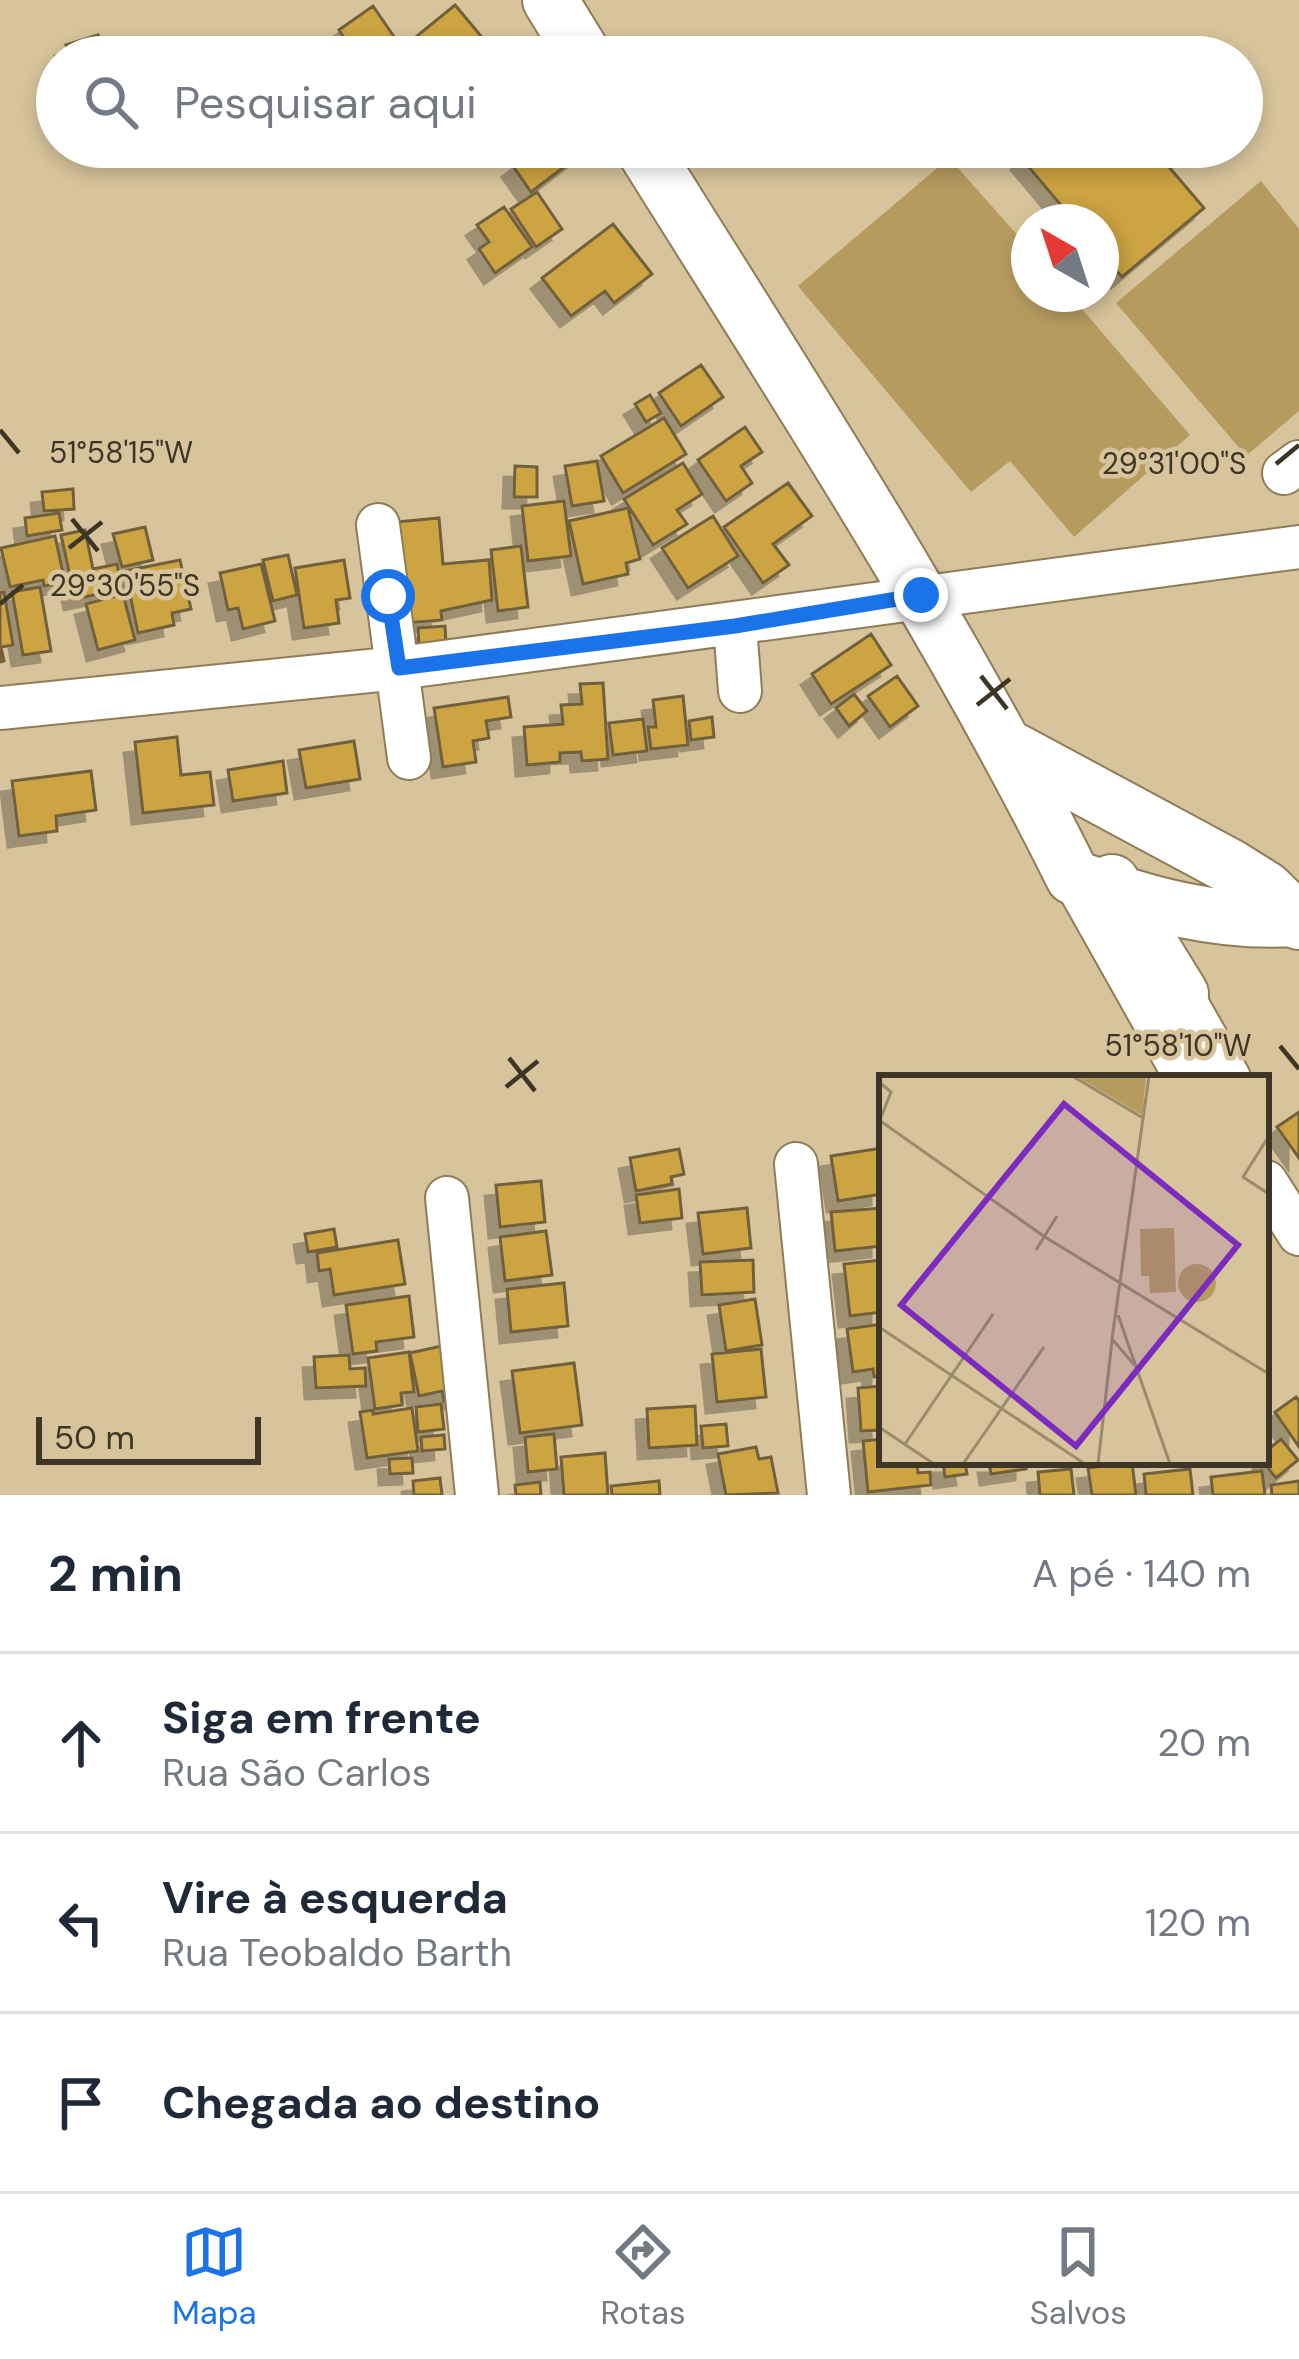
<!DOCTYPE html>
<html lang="pt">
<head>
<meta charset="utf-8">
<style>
	:root { --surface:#fff; --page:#f2f2f3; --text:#1f2937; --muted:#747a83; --line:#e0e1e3; --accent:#1a73e8 }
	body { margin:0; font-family:"DM Sans",sans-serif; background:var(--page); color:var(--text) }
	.compass { position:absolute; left:1011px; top:204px; width:108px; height:108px; border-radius:50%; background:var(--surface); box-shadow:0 6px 18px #0003; rotate:321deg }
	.scale { position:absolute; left:36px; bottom:30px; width:225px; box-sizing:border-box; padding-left:12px; border:6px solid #3d3525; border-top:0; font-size:33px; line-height:42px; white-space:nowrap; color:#3d3525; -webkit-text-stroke:9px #d7c49c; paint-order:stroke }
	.stop { position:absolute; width:36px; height:36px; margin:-27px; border:9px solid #1a73e8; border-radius:50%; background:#fff }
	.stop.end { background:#1a73e8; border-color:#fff; box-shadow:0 3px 12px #0008 }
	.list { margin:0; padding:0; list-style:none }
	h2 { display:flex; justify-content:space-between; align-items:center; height:156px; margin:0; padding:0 48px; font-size:51px }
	h2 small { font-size:39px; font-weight:400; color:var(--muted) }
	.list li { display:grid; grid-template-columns:78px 1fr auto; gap:36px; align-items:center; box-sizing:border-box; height:180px; padding:0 48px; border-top:3px solid var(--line) }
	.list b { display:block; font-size:45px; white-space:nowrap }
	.list p { margin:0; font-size:39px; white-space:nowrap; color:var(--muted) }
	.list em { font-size:39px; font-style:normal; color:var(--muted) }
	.icon { flex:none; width:66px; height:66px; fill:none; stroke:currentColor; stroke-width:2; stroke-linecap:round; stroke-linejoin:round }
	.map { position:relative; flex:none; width:1299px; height:1495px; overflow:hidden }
	.search { position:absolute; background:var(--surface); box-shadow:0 6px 18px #0003; left:36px; right:36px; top:36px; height:132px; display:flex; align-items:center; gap:30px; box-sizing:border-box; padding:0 42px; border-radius:66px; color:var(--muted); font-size:45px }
	.sheet { height:696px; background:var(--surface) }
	nav { display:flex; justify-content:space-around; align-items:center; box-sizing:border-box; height:168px; border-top:3px solid var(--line); background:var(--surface); font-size:33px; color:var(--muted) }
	nav a { display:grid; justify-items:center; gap:6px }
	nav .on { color:var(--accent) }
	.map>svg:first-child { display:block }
	.green { fill:#b69b5f }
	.building { fill:#cda442; stroke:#71603b; stroke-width:3; filter:url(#shadow) }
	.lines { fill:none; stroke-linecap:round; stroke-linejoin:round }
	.minor-casing { stroke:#8f7d57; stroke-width:46 }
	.major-casing { stroke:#8f7d57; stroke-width:58 }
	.minor { stroke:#fff; stroke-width:42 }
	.major { stroke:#fff; stroke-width:54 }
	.route { stroke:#1a73e8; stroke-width:15 }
	.ticks { fill:none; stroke:#3d3525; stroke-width:4.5 }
	.inset-road { fill:none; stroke:#998b6c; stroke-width:3 }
	.view { fill:#7b2cbf; fill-opacity:0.15; stroke:#7b2cbf; stroke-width:6 }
	.inset-edge { fill:none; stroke:#3d3525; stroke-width:6 }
	.ticks-label { font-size:30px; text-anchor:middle; fill:#3d3525; stroke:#d7c49c; stroke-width:9; stroke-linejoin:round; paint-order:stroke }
</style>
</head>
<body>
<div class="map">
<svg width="1299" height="1495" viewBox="0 0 1299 1495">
	<defs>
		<filter id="shadow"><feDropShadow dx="-11" dy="11" stdDeviation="0" flood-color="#0004"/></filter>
	</defs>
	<rect width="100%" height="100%" fill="#d7c49c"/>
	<path class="green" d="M949 158 1029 248V294H1069L1190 435 1074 537 1010 461 971 492 798 286Z
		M1261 181 1299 229V411L1246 456 1116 303Z"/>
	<path class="building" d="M455 5 486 42 469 57H435L417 36Z
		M373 6 397 41 373 57H357L339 30Z
		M98 35 105 57H70L66 45Z
		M408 41 421 57H389Z
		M538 147H582L585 151 531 192 513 166Z
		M1036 147H1152L1204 208 1122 277 1101 253V222H1075L1022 159Z
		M537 192 562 229 536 247 511 209Z
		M504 207 532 247 495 273 479 249 489 242 477 225Z
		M613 224 652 274 614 303 605 291 571 316 542 278Z
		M701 365 723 397 681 426 659 393Z
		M650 395 661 413 646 422 635 404Z
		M664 418 686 454 623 493 601 456Z
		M745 427 762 452 741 466 752 483 726 501 698 460Z
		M597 461 604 501 572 506 565 466Z
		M683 463 702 494 677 510 687 524 653 545 624 499Z
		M515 466 537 467V497H514Z
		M788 483 812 516 773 544 789 565 763 583 724 527Z
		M73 489 74 509 44 511 42 492Z
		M564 501 571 556 528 561 522 506Z
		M628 508 640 559 626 563 628 574 583 584 569 521Z
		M59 513 62 530 27 536 25 518Z
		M713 516 738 556 688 588 662 548Z
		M439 518 443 564 489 560 492 600 441 611 442 620 405 623 396 522Z
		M145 527 153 560 122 567 113 534Z
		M85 530 93 569 117 564 122 589 75 599 61 535Z
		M55 536 65 582 44 586 43 580 10 587 1 548Z
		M521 546 528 607 498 611 491 550Z
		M288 555 297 595 273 601 263 560Z
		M180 560 191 609 172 613 174 625 138 633 125 571Z
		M344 560 350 598 336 600 339 623 304 628 295 568Z
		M261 564 275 621 243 629 238 608 228 610 220 573Z
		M40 587 51 651 23 655 12 592Z
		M4 592 13 645 1 647 4 661 0 662V593Z
		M123 594 135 640 98 650 86 604Z
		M445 626 446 643 419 645 418 628Z
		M871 634 891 665 831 704 812 674Z
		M897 676 918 706 890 727 868 696Z
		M603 683 608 759 582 761 581 752 560 753V762L527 765 524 727 563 724 561 705 582 704 580 684Z
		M854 694 867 711 849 726 836 708Z
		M683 696 688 745 651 749 648 727H656L653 700Z
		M508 697 511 717 486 721 489 738 473 741 476 762 443 767 434 708Z
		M712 717 714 737 691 740 689 721Z
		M643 719 647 751 613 755 609 723Z
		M177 737 181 775 210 772 214 805 143 813 135 742Z
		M354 741 360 779 306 788 299 750Z
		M283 761 287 793 233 801 228 770Z
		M91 771 96 810 56 816 57 831 19 836 12 781Z
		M1299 1112V1158L1277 1127Z
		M882 1148V1194L838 1201 831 1156Z
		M679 1149 684 1174 671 1177 672 1184 636 1191 630 1158Z
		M541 1181 545 1222 500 1227 496 1185Z
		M679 1189 682 1218 640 1223 636 1195Z
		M747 1208 751 1248 703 1254 698 1213Z
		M882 1208V1246L835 1251 831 1212Z
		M334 1229 337 1247 308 1252 305 1234Z
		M546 1231 552 1275 505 1281 500 1237Z
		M398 1240 405 1284 334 1295 330 1269 319 1271 317 1253Z
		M753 1260 754 1292 702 1295 700 1262Z
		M882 1260V1312L850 1316 844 1264Z
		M564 1283 568 1326 511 1332 507 1289Z
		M409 1296 414 1337 376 1342 377 1351 353 1354 346 1305Z
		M755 1299 762 1345 726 1351 719 1305Z
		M882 1324V1375L874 1377 873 1369 853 1372 847 1329Z
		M446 1345 458 1398 444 1401 442 1391 419 1396 410 1353Z
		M761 1349 766 1397 717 1402 712 1354Z
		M409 1352 414 1392 401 1393 402 1405 375 1409 368 1358Z
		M349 1355 350 1369 365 1368 366 1386 316 1388 314 1357Z
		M574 1363 582 1425 520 1433 512 1371Z
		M882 1386V1430L861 1431 858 1388Z
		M1296 1397 1299 1401V1447L1275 1412Z
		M441 1404 444 1429 418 1432 416 1407Z
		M695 1406 697 1445 649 1448 647 1409Z
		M412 1408 418 1451 367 1458 360 1412 373 1410V1414Z
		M726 1424 728 1446 703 1448 701 1426Z
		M554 1434 557 1469 528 1472 525 1437Z
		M444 1435 445 1449 422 1451 421 1437Z
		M882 1439V1462H917L918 1473 930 1472 931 1485 868 1492 863 1441Z
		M1281 1439 1298 1460 1276 1478 1263 1462 1266 1451Z
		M756 1447 759 1459 771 1457 778 1493 726 1495 718 1454Z
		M605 1453 608 1495H564L561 1457Z
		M412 1458 413 1473 390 1474 389 1459Z
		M943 1462H965L967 1474 945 1477Z
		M989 1462H1026V1469L991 1474Z
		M1132 1462 1136 1495H1092L1088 1468Z
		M1071 1469 1074 1495H1040L1038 1472Z
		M1190 1469 1193 1495H1146L1144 1474Z
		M1262 1471 1265 1495H1213L1211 1477Z
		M440 1478 442 1495H414L413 1481Z
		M659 1481 660 1495H612L611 1486Z
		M1299 1481V1495H1272L1271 1485Z
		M540 1482 541 1495H516L515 1485Z"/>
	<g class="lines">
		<g class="minor-casing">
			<path id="minor" d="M1284 473 1299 462
				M378 525 409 758
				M735 626 740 691
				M0 708 399 668 1299 547
				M1073 877 1186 1078
				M1181 994 1229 1078
				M796 1164 829 1495
				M1266 1182 1299 1234
				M447 1198 477 1495"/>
		</g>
		<g class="major-casing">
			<path id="major" d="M550 0 585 57
				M642 147C792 387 947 623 1073 877 1145 904 1218 924 1295 919
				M1008 747 1231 867 1266 889 1299 922
				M1112 882 1181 994"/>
		</g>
		<use href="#minor" class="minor"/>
		<use href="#major" class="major"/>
	</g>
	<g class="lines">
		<path class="route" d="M388 596 399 668 735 626 921 595"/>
	</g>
	<path class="ticks" d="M0 430 19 453M1276 464 1299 445M72 519 98 551M69 548 102 522M0 604 23 585M981 676 1007 709M977 705 1010 679M1280 1046 1299 1069M509 1058 535 1091M506 1087 538 1061"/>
	<g transform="translate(879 1075)">
		<rect width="390" height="390" fill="#d7c49c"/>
		<path d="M197 1H267L263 40ZM295 153 297 217 271 218 270 201H262L261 154ZM299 208a19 19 0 1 1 38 0a19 19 0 1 1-38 0Z" fill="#b69b5f"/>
		<path class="inset-road" d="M195 2 264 43M0 7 12 17 1 45M0 45 166 162 390 299M390 61 364 102 390 119M157 175 178 141M239 240 291 389M0 252 206 389M259 294 233 264 270 1M0 352 55 389M26 369 114 239M84 389 165 272M219 389 233 266"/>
		<path class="view" d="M185 29 359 170 197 371 22 230Z"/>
		<rect width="390" height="390" class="inset-edge"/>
	</g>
	<g class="ticks-label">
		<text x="121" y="463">51°58'15"W</text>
		<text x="1174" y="474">29°31'00"S</text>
		<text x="125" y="596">29°30'55"S</text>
		<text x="1178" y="1056">51°58'10"W</text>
	</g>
</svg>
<svg class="compass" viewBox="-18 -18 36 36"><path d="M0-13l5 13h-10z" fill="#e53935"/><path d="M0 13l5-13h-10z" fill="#747a83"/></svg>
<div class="scale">50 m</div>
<div class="stop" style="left:388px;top:596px"></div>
<div class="stop end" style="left:921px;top:595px"></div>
<div class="search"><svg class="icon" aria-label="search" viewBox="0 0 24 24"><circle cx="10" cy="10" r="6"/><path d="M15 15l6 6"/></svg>Pesquisar aqui</div>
</div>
<section class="sheet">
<h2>2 min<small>A pé · 140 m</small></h2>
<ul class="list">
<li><svg class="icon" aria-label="ahead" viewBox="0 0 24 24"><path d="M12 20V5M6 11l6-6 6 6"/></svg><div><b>Siga em frente</b><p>Rua São Carlos</p></div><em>20 m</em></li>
<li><svg class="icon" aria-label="left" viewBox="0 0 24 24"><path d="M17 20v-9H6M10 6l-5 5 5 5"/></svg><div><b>Vire à esquerda</b><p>Rua Teobaldo Barth</p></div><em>120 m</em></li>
<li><svg class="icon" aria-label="arrive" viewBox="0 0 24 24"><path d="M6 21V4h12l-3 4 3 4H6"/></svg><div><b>Chegada ao destino</b></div></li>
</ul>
</section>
<nav>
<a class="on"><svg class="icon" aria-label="map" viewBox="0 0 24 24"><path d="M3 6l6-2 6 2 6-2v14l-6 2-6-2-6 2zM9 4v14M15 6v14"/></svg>Mapa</a>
<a><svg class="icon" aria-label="directions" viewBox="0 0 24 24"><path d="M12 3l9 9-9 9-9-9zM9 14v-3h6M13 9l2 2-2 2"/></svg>Rotas</a>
<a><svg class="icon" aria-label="saved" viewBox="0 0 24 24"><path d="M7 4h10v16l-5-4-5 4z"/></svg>Salvos</a>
</nav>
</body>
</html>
